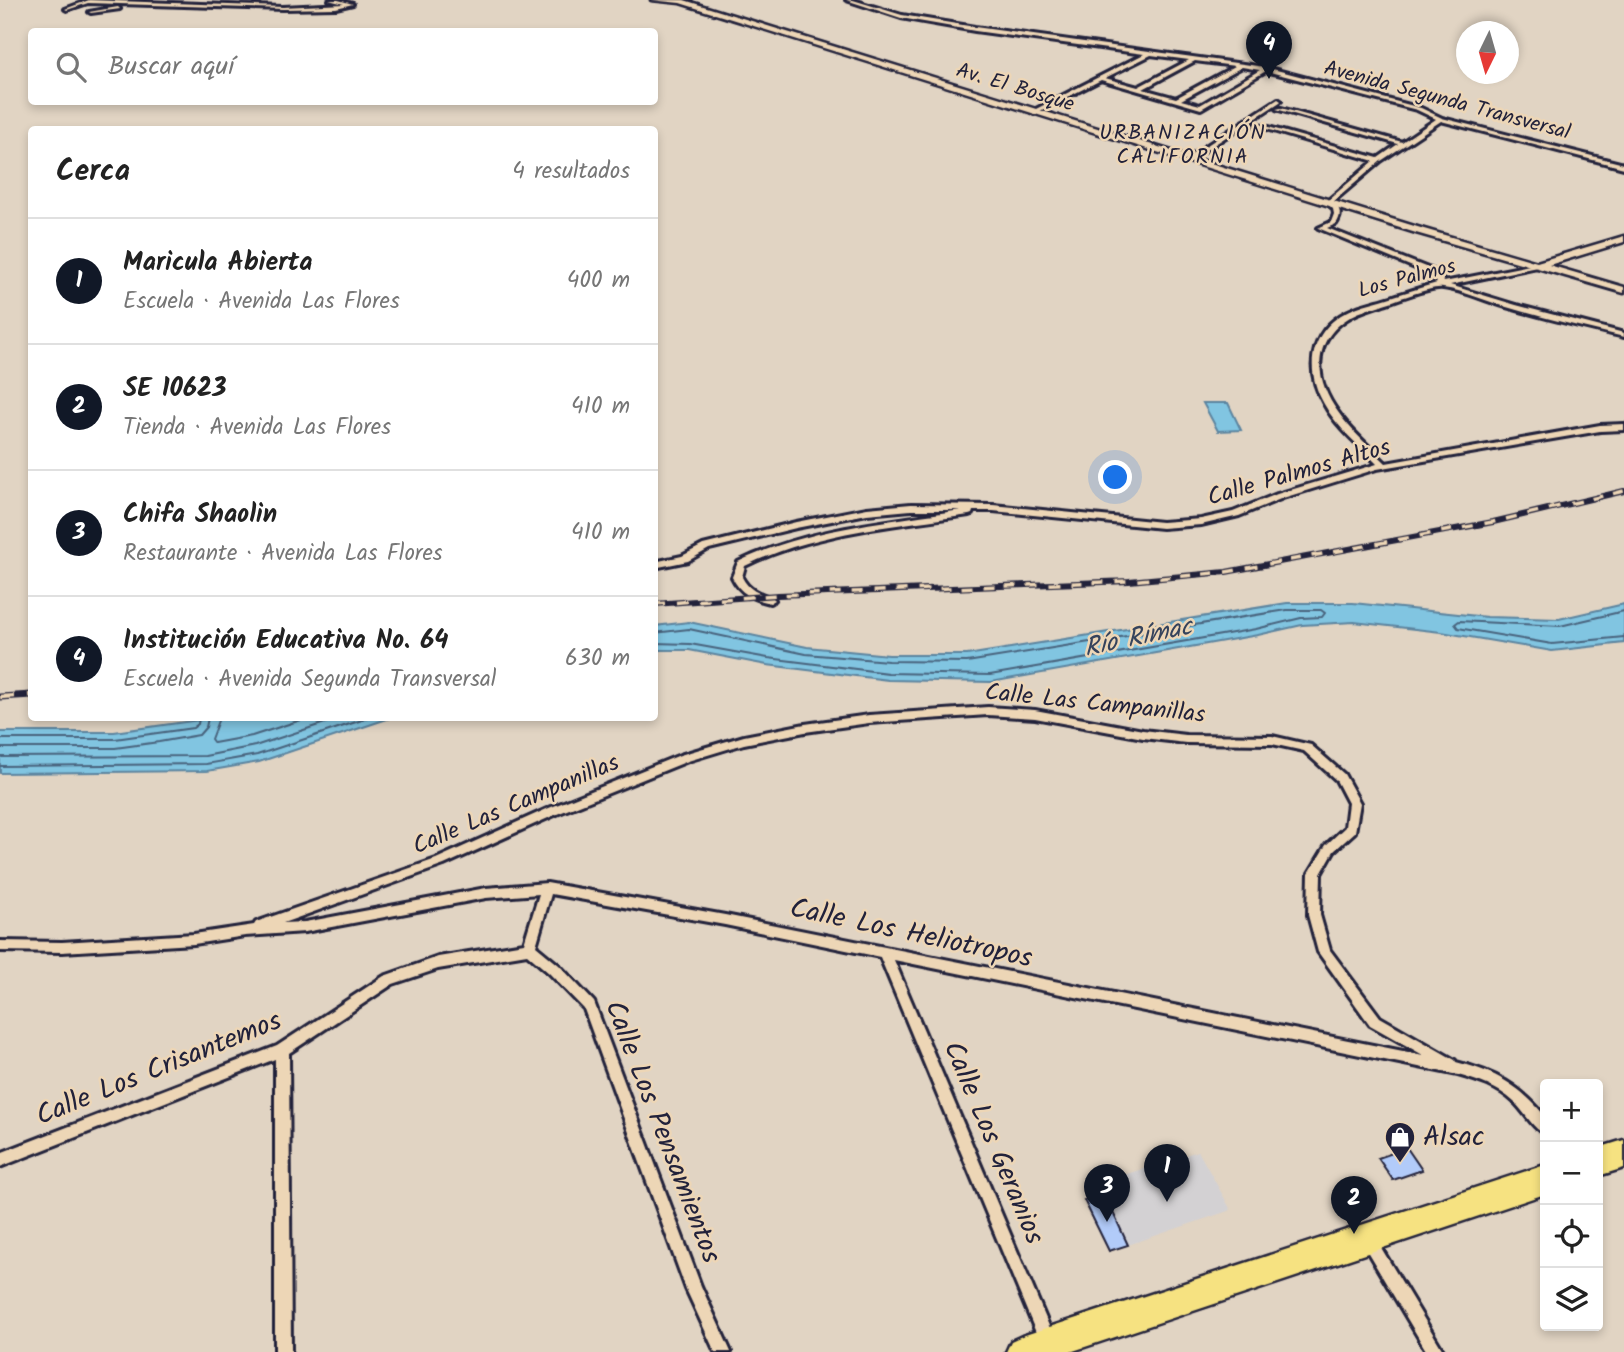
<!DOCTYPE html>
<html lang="es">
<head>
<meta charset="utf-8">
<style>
	:root { --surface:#fff; --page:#f6f6f6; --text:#222; --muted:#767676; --line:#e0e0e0; --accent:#111827 }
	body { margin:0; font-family:Kalam,sans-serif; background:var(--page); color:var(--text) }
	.controls { position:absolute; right:21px; bottom:21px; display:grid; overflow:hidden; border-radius:7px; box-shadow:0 4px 10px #0003 }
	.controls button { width:63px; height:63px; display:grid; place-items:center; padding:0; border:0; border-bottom:2px solid var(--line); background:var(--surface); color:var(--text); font:35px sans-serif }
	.compass { position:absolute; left:1456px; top:21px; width:63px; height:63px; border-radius:50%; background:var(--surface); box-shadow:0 4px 10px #0003; rotate:185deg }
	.you { position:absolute; left:1116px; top:478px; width:24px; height:24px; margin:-18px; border:5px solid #fff; border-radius:50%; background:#1a73e8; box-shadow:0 0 0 10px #1a73e833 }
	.badge { display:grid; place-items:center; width:46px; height:46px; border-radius:50%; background:var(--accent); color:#fff; font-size:23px; font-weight:700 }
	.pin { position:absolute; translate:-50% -58px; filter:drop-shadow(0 2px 4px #0008) }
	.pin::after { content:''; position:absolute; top:37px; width:24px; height:21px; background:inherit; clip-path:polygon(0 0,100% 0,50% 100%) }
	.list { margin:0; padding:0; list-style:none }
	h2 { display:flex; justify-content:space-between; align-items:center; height:91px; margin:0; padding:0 28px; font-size:30px }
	h2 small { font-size:23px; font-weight:400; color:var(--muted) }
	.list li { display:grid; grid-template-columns:46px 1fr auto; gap:21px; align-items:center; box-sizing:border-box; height:126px; padding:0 28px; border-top:2px solid var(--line) }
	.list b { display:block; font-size:26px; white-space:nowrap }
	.list p { margin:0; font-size:23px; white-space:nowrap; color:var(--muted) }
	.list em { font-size:23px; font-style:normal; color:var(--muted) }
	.icon { flex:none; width:38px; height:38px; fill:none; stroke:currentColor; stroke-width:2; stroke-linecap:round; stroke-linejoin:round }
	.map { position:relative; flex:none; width:1624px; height:1352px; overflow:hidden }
	.search { position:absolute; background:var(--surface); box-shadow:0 4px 10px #0003; left:28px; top:28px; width:630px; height:77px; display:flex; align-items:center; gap:18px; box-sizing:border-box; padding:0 24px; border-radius:7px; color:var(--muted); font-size:26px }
	.panel { position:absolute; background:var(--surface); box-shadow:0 4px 10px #0003; left:28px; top:126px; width:630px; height:595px; border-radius:7px }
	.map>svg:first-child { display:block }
	.built { fill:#d3d1d3 }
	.water { fill:#81c5e1; stroke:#5b849f; stroke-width:2 }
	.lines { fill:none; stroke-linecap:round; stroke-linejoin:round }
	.shore { stroke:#48637d; stroke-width:2 }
	.building { fill:#b2cbf9; stroke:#22223b; stroke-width:2 }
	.street-casing { stroke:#22223b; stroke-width:6 }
	.secondary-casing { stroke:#22223b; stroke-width:5 }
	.highway-casing { stroke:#22223b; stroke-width:5 }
	.street { fill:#edd6b6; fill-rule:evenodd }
	.secondary { fill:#edd6b6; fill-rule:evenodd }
	.highway { fill:#f6e281; fill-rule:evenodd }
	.rail-far1-casing { stroke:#22223b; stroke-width:6 }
	.rail-casing { stroke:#22223b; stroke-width:7 }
	.rail-far1 { stroke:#edd6b6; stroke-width:3.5; stroke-dasharray:11; stroke-linecap:butt }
	.rail { stroke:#edd6b6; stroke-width:4.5; stroke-dasharray:14; stroke-linecap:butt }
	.labels { text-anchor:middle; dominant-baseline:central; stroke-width:5; stroke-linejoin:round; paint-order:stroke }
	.far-street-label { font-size:21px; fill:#22223b; stroke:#edd6b6 }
	.far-neighbourhood-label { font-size:21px; letter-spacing:2px; fill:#22223b; stroke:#edd6b6 }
	.street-label { font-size:24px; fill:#22223b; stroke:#edd6b6 }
	.water-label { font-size:26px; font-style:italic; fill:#35435c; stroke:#edd6b6 }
	.near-street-label { font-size:28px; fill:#22223b; stroke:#edd6b6 }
	.near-poi-label { font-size:28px; fill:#22223b; stroke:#edd6b6; text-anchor:start }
</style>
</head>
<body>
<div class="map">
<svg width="1624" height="1352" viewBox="0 0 1624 1352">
	<rect width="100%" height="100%" fill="#e1d4c3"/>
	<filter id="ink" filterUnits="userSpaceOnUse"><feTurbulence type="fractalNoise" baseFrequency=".0143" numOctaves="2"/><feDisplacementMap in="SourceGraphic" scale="14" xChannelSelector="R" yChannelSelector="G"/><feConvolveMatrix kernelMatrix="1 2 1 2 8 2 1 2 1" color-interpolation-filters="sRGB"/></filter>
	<g filter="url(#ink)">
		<path class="built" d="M1198 1151 1231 1210 1128 1245 1099 1183Z"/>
		<path class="water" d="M1203 403H1228L1241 430 1218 431Z
			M1287 603H1353L1487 617 1559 619 1624 604V643L1552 651 1441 632 1354 622 1302 625 1258 635 991 682 888 680 767 665 689 650H655V626L689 622 807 647 889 655H967Z
			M213 718H390L259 762 207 771 0 773V732H114Z"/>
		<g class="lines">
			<path class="shore" d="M1624 611 1560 626 1459 621 1455 624 1458 628 1552 644 1624 637
				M654 633 689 629 806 654 888 661 967 662 1287 610H1321L1325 613 1322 617 1301 618 1256 629 990 675 888 673 768 658 690 644 654 643
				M219 718 211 739 214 743 252 736 307 718
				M0 739H115L193 728 198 724 199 718
				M0 748H115L159 742 199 735 206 727 208 718
				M0 757 205 756 255 746 340 718
				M0 766 206 764 257 755 368 718"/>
		</g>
		<path class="building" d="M1407 1148 1422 1170 1393 1180 1378 1158Z
			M1104 1193 1128 1245 1109 1251 1084 1200Z"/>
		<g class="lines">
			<g class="street-casing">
				<path id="street" d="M89 0 283 7 344 4 329 0H338L353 4 336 8 283 9 88 3 67 10 65 9Z
					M846 0H853L902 15 975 27 1265 67 1421 108 1442 118 1624 164V168L1441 121 1381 161 1333 202C1341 209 1342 215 1336 224L1327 228 1438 272 1444 282 1540 263 1541 265 1537 267 1450 285 1516 305 1624 333V337C1586 328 1547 319 1510 308 1490 303 1463 290 1443 288 1431 286 1395 301 1381 305 1369 309 1357 312 1347 319 1311 342 1315 381 1338 412 1351 431 1369 446 1386 463L1600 425 1624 424V430L1600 431 1377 469 1283 498 1239 516 1201 525 1162 528 993 511H973L972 514 969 515C893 526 815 532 745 566L742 577C748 590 760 594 773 598L775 600 770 603C753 599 740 594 732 577L738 562C808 528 885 522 961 510H911L867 514 796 528 709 549 688 561 654 568V562L682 556 703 545 796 522 867 508 911 504 993 505 1162 522 1201 519 1233 512 1277 494 1377 464C1359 445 1337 428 1324 404 1302 366 1312 325 1355 308 1367 303 1379 301 1391 297 1407 292 1422 287 1437 283L1432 275 1318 228 1331 222 1334 214 1333 209 1327 203V201L1374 161 1253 125 1258 124 1378 158 1398 144 1276 109 1281 108 1402 142 1436 119 1417 110 1266 71 1201 109 1101 80 1034 114 1031 112 1032 111 1144 54 975 31 901 18ZM1151 55 1189 60 1138 87 1105 78ZM1195 61 1235 66 1176 98 1143 89ZM1242 67 1260 70 1200 105 1181 100Z
					M118 7 120 9 91 13 89 12Z
					M1278 99 1281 101 1280 102 1192 159 1187 158Z
					M988 707 1035 710 1143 730 1186 735 1272 736 1311 745 1344 774 1360 803 1355 832 1334 851 1321 874 1320 915 1330 950 1380 1017 1455 1060 1456 1062C1496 1072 1519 1085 1545 1116V1134C1533 1129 1524 1111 1514 1102 1498 1087 1479 1081 1458 1075L894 960 1060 1352H1044L880 957 725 925 551 894 536 946 559 965 594 1002 701 1286 731 1352H715L686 1289 584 1009 549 973 527 954 438 969 393 984 289 1053 291 1352H275V1059L0 1167V1153L277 1046 384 976 438 957 524 943 539 894 486 898 305 932 245 936 194 944 62 952 0 951V941L62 942 194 934 254 925 256 922 436 859 549 808 680 755 744 736 805 724 869 715ZM988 715 1035 718 1143 738 1186 743 1272 744 1304 751 1336 780 1348 803 1345 827 1326 845 1309 873 1308 915 1318 952 1370 1025 1423 1055 725 915 547 883 486 888 305 922 283 923 444 865 557 814 688 761 744 744 805 732 869 723Z
					M1369 1233 1374 1236 1444 1352H1427L1364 1246 1361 1241 1364 1236Z"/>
			</g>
			<g class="secondary-casing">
				<path id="secondary" d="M651 0H684L1424 229 1537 262 1624 236V242L1549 265 1624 287V293L1416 233 680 3Z"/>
			</g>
			<g class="highway-casing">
				<path id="highway" d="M1624 1140V1168L1598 1176V1148Z
					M1545 1165V1194L1070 1352H1006L1011 1341 1022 1336Z"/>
			</g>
			<use href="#street" class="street"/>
			<use href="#secondary" class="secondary"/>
			<use href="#highway" class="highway"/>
			<g class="rail-far1-casing">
				<path id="rail-far1" d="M654 604 778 595 1129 581 1226 572 1493 522 1624 491"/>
			</g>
			<g class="rail-casing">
				<path id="rail" d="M0 697 32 695"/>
			</g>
			<use href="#rail-far1" class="rail-far1"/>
			<use href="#rail" class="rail"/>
		</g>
	</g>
	<defs>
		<g id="shop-pin" transform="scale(1.575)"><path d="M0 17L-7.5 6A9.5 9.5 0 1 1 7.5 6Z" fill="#22223b" stroke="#edd6b6"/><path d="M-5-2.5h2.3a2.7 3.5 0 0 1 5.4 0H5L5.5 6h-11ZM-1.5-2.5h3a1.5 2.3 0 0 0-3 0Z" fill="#fff"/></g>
	</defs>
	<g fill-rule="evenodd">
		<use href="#shop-pin" x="1400" y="1137"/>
	</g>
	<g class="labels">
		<g class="far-street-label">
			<text transform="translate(1015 88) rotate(17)">Av. El Bosque</text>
			<text transform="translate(1447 101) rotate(15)">Avenida Segunda Transversal</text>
			<text transform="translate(1407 279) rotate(-15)">Los Palmos</text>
		</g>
		<g class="far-neighbourhood-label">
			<text x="1183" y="133">URBANIZACIÓN<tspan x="1183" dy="24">CALIFORNIA</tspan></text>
		</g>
		<g class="street-label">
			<text transform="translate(1299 473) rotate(-16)">Calle Palmos Altos</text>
			<text transform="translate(1095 704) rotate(6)">Calle Las Campanillas</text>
			<text transform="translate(516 805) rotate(-23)">Calle Las Campanillas</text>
		</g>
		<g class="water-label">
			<text transform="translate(1138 638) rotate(-12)">Río Rímac</text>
		</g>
		<g class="near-street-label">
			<text transform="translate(911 934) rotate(12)">Calle Los Heliotropos</text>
			<text transform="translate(159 1069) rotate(-22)">Calle Los Crisantemos</text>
			<text transform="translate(662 1132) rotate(69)">Calle Los Pensamientos</text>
			<text transform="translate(993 1143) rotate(67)">Calle Los Geranios</text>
		</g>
		<g class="near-poi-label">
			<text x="1423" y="1137">Alsac</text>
		</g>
	</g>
</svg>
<div class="controls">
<button>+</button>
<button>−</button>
<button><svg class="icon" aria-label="locate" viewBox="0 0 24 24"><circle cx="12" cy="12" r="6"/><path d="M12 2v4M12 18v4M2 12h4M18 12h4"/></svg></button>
<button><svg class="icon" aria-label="layers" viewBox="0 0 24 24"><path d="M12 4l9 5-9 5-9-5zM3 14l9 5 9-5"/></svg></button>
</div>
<svg class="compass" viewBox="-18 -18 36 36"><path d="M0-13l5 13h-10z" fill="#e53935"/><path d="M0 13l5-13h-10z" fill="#767676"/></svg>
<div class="you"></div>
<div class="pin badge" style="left:1167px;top:1202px">1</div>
<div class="pin badge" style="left:1354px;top:1234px">2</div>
<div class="pin badge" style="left:1107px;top:1222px">3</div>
<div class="pin badge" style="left:1269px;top:79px">4</div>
<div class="search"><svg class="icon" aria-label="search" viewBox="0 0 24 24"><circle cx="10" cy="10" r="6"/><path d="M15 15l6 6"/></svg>Buscar aquí</div>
<section class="panel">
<h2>Cerca<small>4 resultados</small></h2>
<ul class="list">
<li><span class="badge">1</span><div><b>Maricula Abierta</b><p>Escuela · Avenida Las Flores</p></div><em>400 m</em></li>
<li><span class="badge">2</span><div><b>SE 10623</b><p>Tienda · Avenida Las Flores</p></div><em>410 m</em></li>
<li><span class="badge">3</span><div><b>Chifa Shaolin</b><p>Restaurante · Avenida Las Flores</p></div><em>410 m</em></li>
<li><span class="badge">4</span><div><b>Institución Educativa No. 64</b><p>Escuela · Avenida Segunda Transversal</p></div><em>630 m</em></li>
</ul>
</section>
</div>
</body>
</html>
